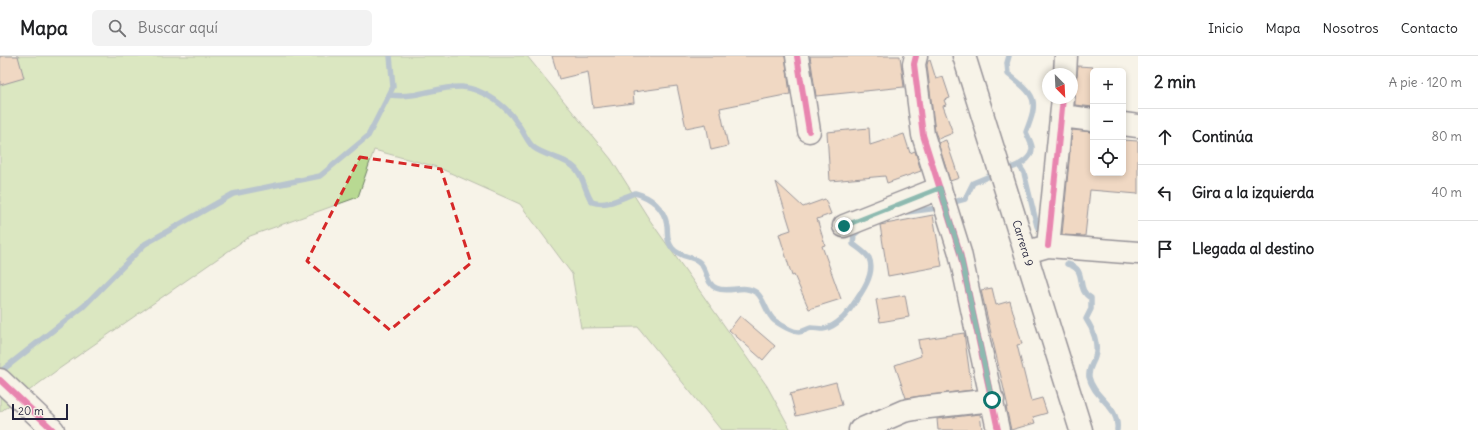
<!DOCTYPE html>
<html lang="es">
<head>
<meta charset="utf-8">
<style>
	:root { --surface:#fff; --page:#f2f2f2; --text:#202124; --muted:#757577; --line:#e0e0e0 }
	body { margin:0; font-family:Delius,sans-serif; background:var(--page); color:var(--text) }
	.controls { position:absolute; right:12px; top:12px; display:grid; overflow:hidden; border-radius:6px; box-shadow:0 2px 6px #0003 }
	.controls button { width:36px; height:36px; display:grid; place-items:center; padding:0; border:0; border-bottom:1px solid var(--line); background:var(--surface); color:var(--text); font:20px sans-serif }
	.compass { position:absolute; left:1042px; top:12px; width:36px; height:36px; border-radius:50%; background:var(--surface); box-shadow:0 2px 6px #0003; rotate:156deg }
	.scale { position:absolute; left:12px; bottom:10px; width:56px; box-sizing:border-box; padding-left:4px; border:2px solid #22223b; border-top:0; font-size:11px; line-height:14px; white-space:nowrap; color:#22223b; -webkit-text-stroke:3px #f7f3e8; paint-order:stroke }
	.stop { position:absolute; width:12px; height:12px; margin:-9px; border:3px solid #0f766e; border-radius:50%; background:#fff }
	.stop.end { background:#0f766e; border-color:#fff; box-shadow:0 1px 4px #0008 }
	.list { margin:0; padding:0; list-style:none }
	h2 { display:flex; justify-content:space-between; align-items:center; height:52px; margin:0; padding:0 16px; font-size:17px }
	h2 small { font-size:13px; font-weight:400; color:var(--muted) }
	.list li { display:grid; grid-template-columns:26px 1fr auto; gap:12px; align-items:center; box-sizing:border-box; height:56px; padding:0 16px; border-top:1px solid var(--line) }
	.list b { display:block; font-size:15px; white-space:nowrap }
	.list em { font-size:13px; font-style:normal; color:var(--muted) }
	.icon { flex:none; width:22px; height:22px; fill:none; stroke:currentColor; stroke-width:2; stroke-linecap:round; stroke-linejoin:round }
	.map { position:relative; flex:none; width:1138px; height:374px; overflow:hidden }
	header { display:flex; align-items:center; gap:24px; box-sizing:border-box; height:56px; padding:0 20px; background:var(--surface); border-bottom:1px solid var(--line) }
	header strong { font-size:19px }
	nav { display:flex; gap:22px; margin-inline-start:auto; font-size:14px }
	.search { width:280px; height:36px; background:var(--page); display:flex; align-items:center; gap:10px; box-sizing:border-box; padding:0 14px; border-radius:6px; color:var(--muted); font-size:15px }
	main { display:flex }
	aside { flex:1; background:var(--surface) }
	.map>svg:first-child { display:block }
	.green { fill:#b8d992; stroke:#6d7e66 }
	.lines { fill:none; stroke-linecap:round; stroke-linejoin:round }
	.stream { stroke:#6c8daf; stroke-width:5.5 }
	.building { fill:#e7b997; stroke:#22223b }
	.minor-casing { stroke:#22223b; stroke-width:25 }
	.trunk-casing { stroke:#22223b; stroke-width:25 }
	.minor { stroke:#f7f3e8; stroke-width:22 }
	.trunk { stroke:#f7f3e8; stroke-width:22 }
	.cycleway-casing { stroke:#f7f3e8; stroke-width:8 }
	.cycleway { stroke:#d6006c; stroke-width:6 }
	.route { stroke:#0f766e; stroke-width:5 }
	.marked { fill:none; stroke:#d62828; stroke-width:3; stroke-dasharray:8 5; stroke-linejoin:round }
	.labels { text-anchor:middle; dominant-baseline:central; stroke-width:3.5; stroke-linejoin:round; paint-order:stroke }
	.street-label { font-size:11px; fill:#22223b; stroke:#f7f3e8 }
</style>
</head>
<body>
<header>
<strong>Mapa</strong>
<div class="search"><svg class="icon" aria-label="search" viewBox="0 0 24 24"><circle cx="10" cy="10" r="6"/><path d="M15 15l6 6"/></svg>Buscar aquí</div>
<nav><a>Inicio</a><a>Mapa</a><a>Nosotros</a><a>Contacto</a></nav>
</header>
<main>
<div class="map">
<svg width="1138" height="374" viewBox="0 0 1138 374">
	<rect width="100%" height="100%" fill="#f7f3e8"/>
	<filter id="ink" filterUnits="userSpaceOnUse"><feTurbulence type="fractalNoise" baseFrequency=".025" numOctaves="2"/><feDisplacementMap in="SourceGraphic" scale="8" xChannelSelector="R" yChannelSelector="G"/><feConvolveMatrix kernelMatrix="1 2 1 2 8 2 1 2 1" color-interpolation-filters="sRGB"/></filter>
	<g filter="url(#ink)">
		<path class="green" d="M0 0H527L611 103 649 163 767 330 791 374H721L638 271 581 272 572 218 520 148 437 111 374 94 358 141 250 180 56 315 0 356Z"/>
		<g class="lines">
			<path class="stream" d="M390 39C419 43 435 30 462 31 484 33 507 50 518 68 523 75 527 85 533 91 546 101 564 101 576 113 584 122 585 136 592 146 607 151 621 142 635 137 651 141 664 152 667 169 668 177 666 184 672 192 679 201 691 200 698 205 708 212 705 227 716 232 729 238 744 227 757 237 765 244 766 258 775 265 781 269 792 276 799 276 803 276 807 273 811 272 815 272 819 273 823 273 832 272 843 263 848 256 857 243 877 219 869 202 866 197 858 192 853 188L854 179 861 173
				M1019 109 1024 117 1037 170 1041 178
				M1005 114C1015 111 1033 105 1032 91 1031 86 1028 81 1026 76 1039 43 1036 40 1008 18L1007 7 1009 0
				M950 147 965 143 973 127 997 117
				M907 156 938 152
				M1067 208C1089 213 1074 233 1091 242V253L1086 263C1093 273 1099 289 1095 301 1093 308 1088 312 1089 321 1094 343 1120 350 1117 374
				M0 316 84 250 145 188 233 138 320 120 368 80 393 31 390 0"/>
		</g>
		<path class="building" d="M0 0H18L24 22 0 29Z
			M552 0H785L790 38 720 52 728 90 711 94 706 68 686 72 677 30 633 36 634 47 593 52 588 16 559 23Z
			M810 0H900L904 31 816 40Z
			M930 4 936 23 943 21 950 42 944 44 946 49 943 50 953 77 938 83 935 76 927 9 928 5Z
			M1078 10 1093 11V51L1075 49V43L1073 35V27L1077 19Z
			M869 72 870 89 904 78 910 97 915 95 921 115 887 127 885 120 830 125 827 76Z
			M1072 74 1093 76V117H1123V84L1138 85V138L1090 134 1085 180 1062 179Z
			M946 84 959 122 950 125 938 87Z
			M776 126 803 151 825 143 831 158 817 163 825 189 822 190 841 243 809 253 794 219 792 220 779 178 791 174Z
			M933 159 942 210 888 220 880 169Z
			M992 232 996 249 1010 245 1022 288 1017 289 1031 345 1042 342 1047 357 1033 361 1035 367 1011 374 1006 351H1008L981 234Z
			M905 239 909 261 880 266 876 244Z
			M740 260 775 290 763 304 729 274Z
			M964 277 972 334 906 342 895 309 921 300 918 284Z
			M836 326 842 349 796 360 790 338Z
			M980 358 982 374H938L937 363Z"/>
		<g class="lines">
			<g class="minor-casing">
				<path id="minor" d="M797 0 809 75
					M916 0 914 8 923 79 960 197 998 374
					M1065 18 1066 0
					M1062 60 1093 64
					M1123 68 1138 70
					M844 170 940 132
					M1048 190 1063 42
					M1034 194 1048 190 1138 197
					M0 324 53 374
					M860 374 904 355 920 352 993 344"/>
			</g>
			<g class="trunk-casing">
				<path id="trunk" d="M964 0 1081 374"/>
			</g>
			<use href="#minor" class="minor"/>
			<use href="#trunk" class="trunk"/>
			<g class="cycleway-casing">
				<path id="cycleway" d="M797 0 809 75
					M916 0 914 8 923 79 960 197 998 374
					M1048 190 1063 42
					M0 324 53 374"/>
			</g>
			<use href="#cycleway" class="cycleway"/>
		</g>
	</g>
	<g class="lines" filter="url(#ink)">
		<path class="route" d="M844 170 940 132 960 197 992 344"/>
	</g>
	<path d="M0 0H1138V374H0ZM360 101 441 113 471 207 390 274 307 205Z" fill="#f7f3e8" fill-opacity=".55" fill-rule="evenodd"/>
	<path class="marked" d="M360 101 441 113 471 207 390 274 307 205Z"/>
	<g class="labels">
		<g class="street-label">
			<text transform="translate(1023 187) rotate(73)">Carrera 9</text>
		</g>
	</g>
</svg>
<div class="controls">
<button>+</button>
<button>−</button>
<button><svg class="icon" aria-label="locate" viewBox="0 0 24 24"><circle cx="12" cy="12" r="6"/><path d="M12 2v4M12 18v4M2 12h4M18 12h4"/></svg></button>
</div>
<svg class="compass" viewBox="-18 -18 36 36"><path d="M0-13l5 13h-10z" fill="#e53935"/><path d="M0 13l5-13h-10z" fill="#757577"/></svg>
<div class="scale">20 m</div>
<div class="stop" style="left:992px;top:344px"></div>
<div class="stop end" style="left:844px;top:170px"></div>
</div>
<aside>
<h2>2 min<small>A pie · 120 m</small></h2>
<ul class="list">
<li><svg class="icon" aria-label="ahead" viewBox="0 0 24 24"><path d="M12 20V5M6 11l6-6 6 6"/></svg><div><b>Continúa</b></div><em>80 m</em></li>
<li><svg class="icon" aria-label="left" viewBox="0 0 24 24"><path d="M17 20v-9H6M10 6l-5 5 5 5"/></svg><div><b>Gira a la izquierda</b></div><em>40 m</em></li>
<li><svg class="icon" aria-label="arrive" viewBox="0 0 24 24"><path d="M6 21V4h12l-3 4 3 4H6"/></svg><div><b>Llegada al destino</b></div></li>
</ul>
</aside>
</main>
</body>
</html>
